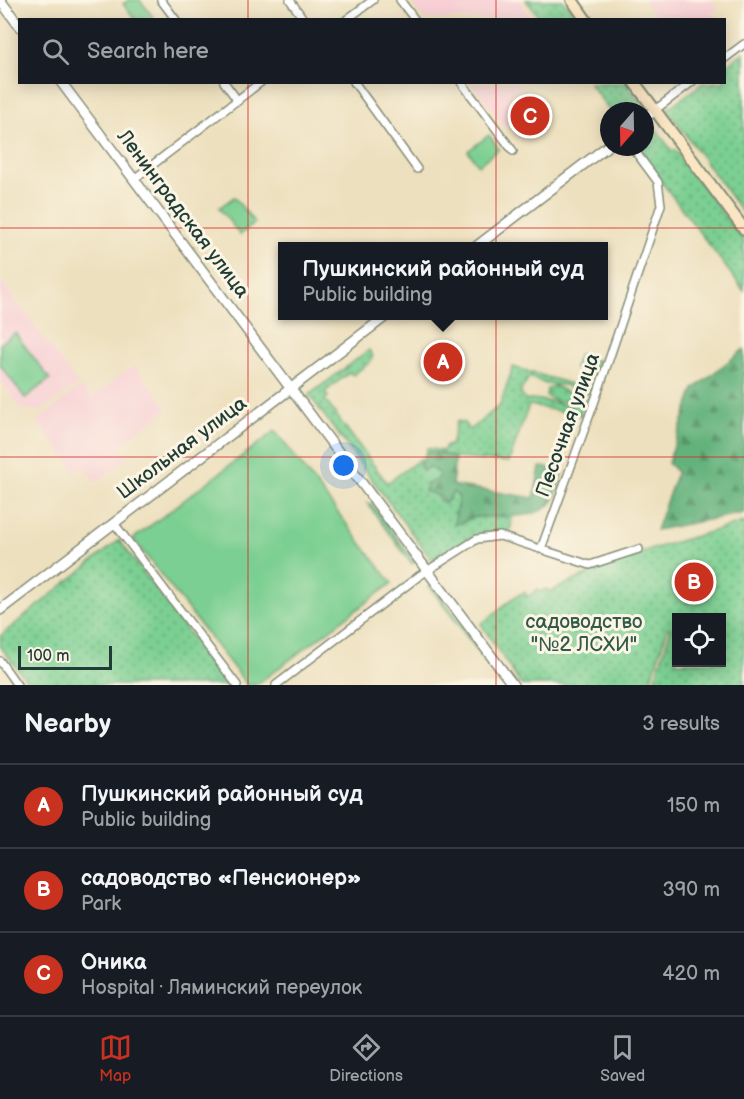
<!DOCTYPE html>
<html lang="en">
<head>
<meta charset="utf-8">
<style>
	:root { --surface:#171b24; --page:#242831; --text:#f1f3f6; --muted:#9ea1a6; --line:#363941; --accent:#c8321e }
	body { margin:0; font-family:"Balsamiq Sans",sans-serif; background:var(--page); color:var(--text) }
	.controls { position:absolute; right:18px; bottom:18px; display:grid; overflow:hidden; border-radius:0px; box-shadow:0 3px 15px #0003 }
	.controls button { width:54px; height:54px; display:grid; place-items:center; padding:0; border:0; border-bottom:2px solid var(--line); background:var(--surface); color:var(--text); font:30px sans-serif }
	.compass { position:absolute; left:600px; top:102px; width:54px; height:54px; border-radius:50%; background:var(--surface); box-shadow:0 3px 15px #0003; rotate:200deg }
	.scale { position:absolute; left:18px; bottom:15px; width:94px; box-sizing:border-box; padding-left:6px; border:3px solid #1f3d34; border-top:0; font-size:16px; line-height:21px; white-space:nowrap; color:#1f3d34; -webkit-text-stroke:4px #fcf5e5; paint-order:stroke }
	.you { position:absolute; left:344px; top:466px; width:21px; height:21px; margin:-15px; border:4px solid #fff; border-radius:50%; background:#1a73e8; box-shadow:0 0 0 9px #1a73e833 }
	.badge { display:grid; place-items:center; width:39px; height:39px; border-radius:50%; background:var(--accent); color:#fff; font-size:20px; font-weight:700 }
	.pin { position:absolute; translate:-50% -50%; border:3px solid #fff; box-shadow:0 2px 6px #0006 }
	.popup { position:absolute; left:278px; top:242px; width:330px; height:78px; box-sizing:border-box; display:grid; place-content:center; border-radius:0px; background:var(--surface); filter:drop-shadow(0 2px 4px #0005); font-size:20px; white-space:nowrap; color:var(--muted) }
	.popup b { font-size:22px; color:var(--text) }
	.popup::after { content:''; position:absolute; left:50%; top:100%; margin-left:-12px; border:12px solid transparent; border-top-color:var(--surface) }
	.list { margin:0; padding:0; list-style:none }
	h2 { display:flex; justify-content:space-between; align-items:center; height:78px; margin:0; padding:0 24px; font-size:26px }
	h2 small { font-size:20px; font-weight:400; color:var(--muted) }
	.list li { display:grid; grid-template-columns:39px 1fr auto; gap:18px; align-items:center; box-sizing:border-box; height:84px; padding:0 24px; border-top:2px solid var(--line) }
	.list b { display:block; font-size:22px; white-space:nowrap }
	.list p { margin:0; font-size:20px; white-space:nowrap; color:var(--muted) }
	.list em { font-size:20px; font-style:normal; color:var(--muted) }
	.icon { flex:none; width:33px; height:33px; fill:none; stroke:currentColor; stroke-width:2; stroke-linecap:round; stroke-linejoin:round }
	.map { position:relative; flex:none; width:744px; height:685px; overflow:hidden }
	.search { position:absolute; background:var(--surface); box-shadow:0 3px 15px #0003; left:18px; right:18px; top:18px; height:66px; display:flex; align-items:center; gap:15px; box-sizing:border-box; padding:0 21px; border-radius:0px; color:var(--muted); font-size:22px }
	.sheet { height:330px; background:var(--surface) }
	nav { display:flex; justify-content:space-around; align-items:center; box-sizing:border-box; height:84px; border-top:2px solid var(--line); background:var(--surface); font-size:16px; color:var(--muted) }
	nav a { display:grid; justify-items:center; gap:3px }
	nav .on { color:var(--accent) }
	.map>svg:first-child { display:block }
	.built { fill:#f7cfd4 }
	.green { fill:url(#green-dots); stroke:#4d8663; stroke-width:1.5; fill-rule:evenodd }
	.forest { fill:url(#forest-firs); stroke:#427858; stroke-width:1.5 }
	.pitch { fill:#7bcf92; stroke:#4d8663; stroke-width:1.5 }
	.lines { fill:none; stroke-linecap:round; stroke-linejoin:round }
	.minor-casing { stroke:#868e79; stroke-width:10 }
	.tertiary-casing { stroke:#868e79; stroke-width:12 }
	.secondary-casing { stroke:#868e79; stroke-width:14 }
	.minor { stroke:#fff; stroke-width:7 }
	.tertiary { stroke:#fff; stroke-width:9 }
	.secondary { stroke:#fbe6c4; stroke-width:10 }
	.grid { fill:none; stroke:#d62828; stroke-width:1.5; stroke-opacity:0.55 }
	.labels { text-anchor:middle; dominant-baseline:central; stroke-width:6; stroke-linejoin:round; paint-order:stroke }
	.street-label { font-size:20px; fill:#1f3d34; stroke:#fcf5e5 }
	.park-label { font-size:20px; fill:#315a47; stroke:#fcf5e5 }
</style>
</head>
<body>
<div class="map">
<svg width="744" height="685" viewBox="0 0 744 685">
	<defs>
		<pattern id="green-dots" width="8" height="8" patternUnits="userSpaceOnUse" patternTransform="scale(1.5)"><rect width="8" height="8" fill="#7bcf92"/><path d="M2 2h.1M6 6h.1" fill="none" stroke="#64a978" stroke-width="1.8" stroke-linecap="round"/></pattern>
		<pattern id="forest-firs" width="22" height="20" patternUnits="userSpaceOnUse" patternTransform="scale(1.5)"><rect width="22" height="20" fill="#64b27c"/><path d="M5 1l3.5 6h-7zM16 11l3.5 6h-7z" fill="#529266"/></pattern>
	</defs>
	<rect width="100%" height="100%" fill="#fcf5e5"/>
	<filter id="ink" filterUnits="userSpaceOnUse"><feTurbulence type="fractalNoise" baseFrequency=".0167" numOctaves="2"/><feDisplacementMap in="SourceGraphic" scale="12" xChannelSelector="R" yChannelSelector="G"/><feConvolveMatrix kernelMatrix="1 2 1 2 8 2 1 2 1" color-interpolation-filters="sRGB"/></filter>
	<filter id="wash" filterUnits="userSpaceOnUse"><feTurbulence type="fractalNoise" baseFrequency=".008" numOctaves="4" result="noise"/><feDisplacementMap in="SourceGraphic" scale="24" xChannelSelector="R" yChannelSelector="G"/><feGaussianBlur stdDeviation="1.35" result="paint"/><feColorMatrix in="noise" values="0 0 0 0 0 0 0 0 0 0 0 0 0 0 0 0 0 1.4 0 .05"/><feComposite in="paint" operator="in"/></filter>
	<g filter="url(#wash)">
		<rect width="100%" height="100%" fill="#ede0be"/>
		<path class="built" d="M409 0H519L533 19H424Z
			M643 0H712L718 8 711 13 716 19H658Z
			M471 83H526L508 96 520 113 504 126Z
			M0 279 78 384 40 411 20 408 0 380Z
			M134 365 168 408 120 446 128 457 96 483 83 467 76 472 37 421 81 386 91 398Z"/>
		<path class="green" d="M526 0H563L578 19H541Z
			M744 52V215L667 109 703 83 724 82 725 66Z
			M589 83H626L643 105 641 110 610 111Z
			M652 124 672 151 675 150 744 241V291L635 147H645V129Z
			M369 350 373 356 370 362 353 375 350 372 325 392 328 397 325 400 387 483 420 459V466L429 467 439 473 435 494 440 501 449 500 453 491 459 498 455 513 461 524 472 517 513 516 509 535C479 526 460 544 438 561L431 559 309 395Z
			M513 367 592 390 591 394 576 393 565 385 546 384 529 377 520 392 526 401C542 396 552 406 569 404L568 412 573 399 587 398 580 414 583 416 529 405 509 462 455 458 440 453 426 452 427 448 443 451 446 446 451 445 457 421 463 422 470 430 500 405Z
			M555 386 570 394 569 400 556 402 546 396 547 389Z
			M367 503 372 504 415 562 412 564Z
			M744 522V685H653L671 629 668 628 649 685H521L481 624 516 596 525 592 527 597 538 589 539 592 547 589 549 592 611 564 655 548ZM676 618H722V662H676Z
			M119 540 228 685H30L0 646V636Z
			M432 584 507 685H503L429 586Z"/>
		<path class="forest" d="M744 349V513L656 530 677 472 668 463 694 389Z
			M426 452 440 453 455 458 452 485 534 498 540 467 564 469C561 479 558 493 553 501 537 522 498 515 476 517 468 518 462 524 454 524L459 497 453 492 445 504 439 496 425 491 427 484 439 478V473L429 467 423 471 420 466Z"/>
		<path class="pitch" d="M129 0H140L154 18 135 19 123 4Z
			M489 135 499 149 478 165 468 151Z
			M234 197 255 223 240 235 219 208Z
			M15 333 50 379 25 398 0 365V344Z
			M579 354 599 361 594 375 574 368Z
			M275 431 392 583 256 685H247L133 539Z"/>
	</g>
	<g filter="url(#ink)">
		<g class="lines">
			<g class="minor-casing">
				<path id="minor" d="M161 0 176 20
					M290 0 304 20
					M400 0 415 20
					M346 20 373 0
					M724 59 744 44
					M224 82 238 101
					M354 82 417 169
					M461 82 513 151
					M655 110 692 82
					M134 179 261 82
					M114 523 237 685
					M541 549 598 392 661 205 658 182 632 147
					M0 661 17 685
					M276 685 419 576 477 539 500 536 590 565 639 549"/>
			</g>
			<g class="tertiary-casing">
				<path id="tertiary" d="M0 0 20 27
					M61 82 513 685
					M645 118 655 110
					M477 246 609 145
					M0 610 386 316"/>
			</g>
			<g class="secondary-casing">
				<path id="secondary" d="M572 0 586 20
					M634 82 744 229"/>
			</g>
			<use href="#minor" class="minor"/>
			<use href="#tertiary" class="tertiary"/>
			<use href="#secondary" class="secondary"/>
		</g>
	</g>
	<path class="grid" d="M248 0V20M496 0V20M248 82V685M496 82V685M0 228H744M0 457H744"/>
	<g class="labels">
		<g class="street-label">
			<text transform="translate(183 214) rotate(53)">Ленинградская улица</text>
			<text transform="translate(568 425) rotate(-70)">Песочная улица</text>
			<text transform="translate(182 448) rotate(-37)">Школьная улица</text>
		</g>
		<g class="park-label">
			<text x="584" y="622">садоводство<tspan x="584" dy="23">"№2 ЛСХИ"</tspan></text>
		</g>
	</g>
</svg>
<div class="controls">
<button><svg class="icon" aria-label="locate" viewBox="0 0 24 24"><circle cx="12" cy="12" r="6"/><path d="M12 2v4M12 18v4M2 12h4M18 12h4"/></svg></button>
</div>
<svg class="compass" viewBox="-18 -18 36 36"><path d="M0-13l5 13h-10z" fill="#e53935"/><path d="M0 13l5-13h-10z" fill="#9ea1a6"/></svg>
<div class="scale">100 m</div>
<div class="you"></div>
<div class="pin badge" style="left:443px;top:362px">A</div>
<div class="popup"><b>Пушкинский районный суд</b>Public building</div>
<div class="pin badge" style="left:694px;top:582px">B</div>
<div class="pin badge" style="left:530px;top:116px">C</div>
<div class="search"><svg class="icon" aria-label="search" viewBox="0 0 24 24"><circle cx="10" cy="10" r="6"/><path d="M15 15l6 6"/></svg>Search here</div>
</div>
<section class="sheet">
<h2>Nearby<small>3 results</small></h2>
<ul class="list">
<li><span class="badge">A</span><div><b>Пушкинский районный суд</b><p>Public building</p></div><em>150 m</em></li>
<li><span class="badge">B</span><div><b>садоводство «Пенсионер»</b><p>Park</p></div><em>390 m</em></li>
<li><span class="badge">C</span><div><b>Оника</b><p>Hospital · Ляминский переулок</p></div><em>420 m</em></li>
</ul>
</section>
<nav>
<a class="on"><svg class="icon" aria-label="map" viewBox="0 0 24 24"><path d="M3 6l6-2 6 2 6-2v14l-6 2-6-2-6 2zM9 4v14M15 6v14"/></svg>Map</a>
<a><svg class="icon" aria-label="directions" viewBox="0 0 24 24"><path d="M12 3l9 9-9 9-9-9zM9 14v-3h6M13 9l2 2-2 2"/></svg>Directions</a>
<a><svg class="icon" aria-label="saved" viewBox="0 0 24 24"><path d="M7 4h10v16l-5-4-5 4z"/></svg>Saved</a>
</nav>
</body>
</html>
